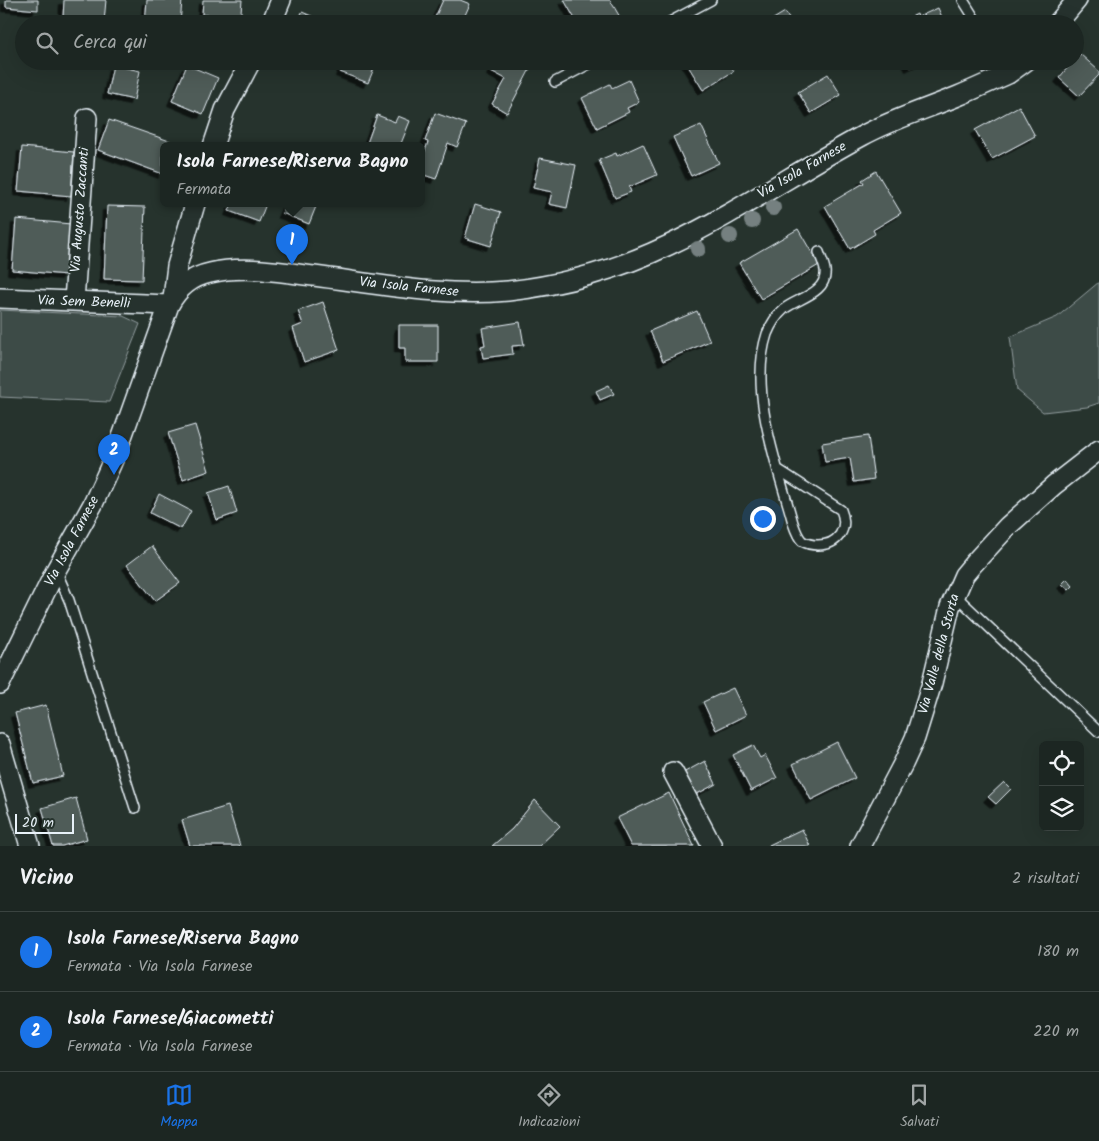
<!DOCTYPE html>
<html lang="it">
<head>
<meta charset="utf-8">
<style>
	:root { --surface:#1c2622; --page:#29322f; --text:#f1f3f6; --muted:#a0a5a5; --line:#3a4340; --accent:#1a73e8 }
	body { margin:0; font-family:Kalam,sans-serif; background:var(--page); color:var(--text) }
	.controls { position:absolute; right:15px; bottom:15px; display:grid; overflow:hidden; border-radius:8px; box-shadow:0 5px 20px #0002 }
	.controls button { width:45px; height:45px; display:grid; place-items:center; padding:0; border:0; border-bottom:1px solid var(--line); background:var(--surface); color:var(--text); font:25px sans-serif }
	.scale { position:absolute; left:15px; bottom:12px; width:59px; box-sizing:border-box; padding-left:5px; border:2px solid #e8f1f8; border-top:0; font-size:14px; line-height:18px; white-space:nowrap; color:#e8f1f8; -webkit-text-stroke:4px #26332d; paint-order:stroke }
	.you { position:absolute; left:762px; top:518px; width:18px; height:18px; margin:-12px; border:4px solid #fff; border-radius:50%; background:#1a73e8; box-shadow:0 0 0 8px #1a73e833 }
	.badge { display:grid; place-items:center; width:32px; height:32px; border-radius:50%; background:var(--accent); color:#fff; font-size:16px; font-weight:700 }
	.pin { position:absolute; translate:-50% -41px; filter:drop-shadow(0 1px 2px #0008) }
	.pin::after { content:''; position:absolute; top:26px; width:18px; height:15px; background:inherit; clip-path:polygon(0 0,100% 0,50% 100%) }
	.popup { position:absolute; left:160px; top:142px; width:265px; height:65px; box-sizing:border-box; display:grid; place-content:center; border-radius:8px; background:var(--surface); filter:drop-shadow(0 1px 4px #0005); font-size:16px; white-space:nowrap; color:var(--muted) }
	.popup b { font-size:19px; color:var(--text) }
	.popup::after { content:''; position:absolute; left:50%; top:100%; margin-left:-10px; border:10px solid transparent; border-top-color:var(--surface) }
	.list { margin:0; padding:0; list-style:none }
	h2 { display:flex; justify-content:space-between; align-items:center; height:65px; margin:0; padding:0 20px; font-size:21px }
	h2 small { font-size:16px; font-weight:400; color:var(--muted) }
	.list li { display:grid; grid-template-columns:32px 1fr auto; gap:15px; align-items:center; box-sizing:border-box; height:80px; padding:0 20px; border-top:1px solid var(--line) }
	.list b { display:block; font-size:19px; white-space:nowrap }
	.list p { margin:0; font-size:16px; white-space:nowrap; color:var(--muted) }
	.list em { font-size:16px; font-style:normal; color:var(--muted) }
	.icon { flex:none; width:28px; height:28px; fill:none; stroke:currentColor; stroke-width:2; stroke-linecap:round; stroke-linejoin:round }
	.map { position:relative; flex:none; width:1099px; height:846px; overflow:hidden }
	.search { position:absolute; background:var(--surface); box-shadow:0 5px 20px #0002; left:15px; right:15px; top:15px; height:55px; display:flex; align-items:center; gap:12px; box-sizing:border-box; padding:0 18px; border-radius:28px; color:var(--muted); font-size:19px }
	.sheet { height:225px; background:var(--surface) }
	nav { display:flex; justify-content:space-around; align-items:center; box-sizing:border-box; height:70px; border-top:1px solid var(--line); background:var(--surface); font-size:14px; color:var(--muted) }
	nav a { display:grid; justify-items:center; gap:2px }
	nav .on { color:var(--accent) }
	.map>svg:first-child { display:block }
	.green { fill:#3e4b47; stroke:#939ea0 }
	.building { fill:#505c59; stroke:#e8f1f8; filter:url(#shadow) }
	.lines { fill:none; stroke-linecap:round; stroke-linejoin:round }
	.service-casing { stroke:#e8f1f8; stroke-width:12 }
	.minor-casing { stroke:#e8f1f8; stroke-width:22 }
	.service { stroke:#26332d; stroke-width:9 }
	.minor { stroke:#26332d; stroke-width:19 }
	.tree { fill:#758080 }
	.labels { text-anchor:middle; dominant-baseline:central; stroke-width:4; stroke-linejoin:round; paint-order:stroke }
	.street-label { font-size:14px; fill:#e8f1f8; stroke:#26332d }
</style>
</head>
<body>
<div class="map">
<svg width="1099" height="846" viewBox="0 0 1099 846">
	<defs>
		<filter id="shadow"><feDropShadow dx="-4.5" dy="4.5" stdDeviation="0" flood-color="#0009"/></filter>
	</defs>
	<rect width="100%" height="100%" fill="#26332d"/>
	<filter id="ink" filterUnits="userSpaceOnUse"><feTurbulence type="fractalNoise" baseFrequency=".02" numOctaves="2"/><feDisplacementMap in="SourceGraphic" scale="10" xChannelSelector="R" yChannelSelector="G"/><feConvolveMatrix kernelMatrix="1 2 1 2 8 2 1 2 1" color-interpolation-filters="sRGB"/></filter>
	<g filter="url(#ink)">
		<path class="green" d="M1099 282V403L1087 407 1043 412 1017 390 1010 337 1057 317Z
			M0 310 123 316 140 324 109 402 0 397Z"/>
		<path class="building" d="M6 0H38V10L6 7Z
			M64 0H106L104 22 63 18Z
			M147 0H182L180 24H145Z
			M203 0H242L240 24H206L207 15H202Z
			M443 0H460L470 4 461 24H432Z
			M564 0H610L624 24H578Z
			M938 8 945 24H897L917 14 918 17Z
			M302 12 328 23 327 24H297Z
			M785 12 792 24H772L770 21Z
			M1080 54 1099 71V75L1079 96 1059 78 1073 61H1075Z
			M344 61H377L368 83 340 72Z
			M496 61H516L530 69 507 113 492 104 506 79 491 71Z
			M685 61H727L734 71 703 90Z
			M907 61H922L910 67Z
			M113 65 140 71 134 100 107 94Z
			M187 65 218 78 203 114 172 101Z
			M828 74 841 95 811 113 798 92Z
			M629 80 639 102 627 108 629 112 597 128 582 98 610 84 612 88Z
			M1019 106 1035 136 992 159 975 130Z
			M435 113 466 124 457 147 448 143 436 179 421 174V163L428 142 425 141Z
			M377 115 395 122 398 116 410 121 400 146H366Z
			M109 120 184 146H163V174L98 150Z
			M701 125 719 163 691 176 673 137Z
			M643 144 657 175 629 187 631 192 615 198 599 160 616 153 617 156Z
			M22 147 74 152 71 196 18 191Z
			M540 158 576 165 567 208 549 204 552 192 533 188Z
			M876 171 901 213 873 230 875 234 850 249 825 206 864 183 862 180Z
			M232 204H266L259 222 229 211Z
			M286 204H317L309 224 282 213Z
			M475 204 501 212 491 246 465 238Z
			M107 206 145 207 142 280 104 279Z
			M16 219 71 224 66 275 12 270Z
			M798 229 819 265 761 299 739 263Z
			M323 302 339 350 304 362 293 328 303 324 298 311Z
			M697 311 710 341 663 361 650 331Z
			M520 322 524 345 512 346 513 354 483 358 481 346 485 345 482 328Z
			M399 325H438V362H405V348H399Z
			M609 385 614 394 600 400 596 391Z
			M195 425 209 471 183 480 168 433Z
			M868 436 874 479 854 482 850 458 825 462 822 443Z
			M229 486 237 513 217 520 208 493Z
			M159 494 191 511 181 529 150 513Z
			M152 546 180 583 155 601 127 565Z
			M1067 579 1073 586 1069 590 1062 584Z
			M733 688 746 715 716 730 703 702Z
			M46 705 63 776 33 783 15 713Z
			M837 742 855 778 811 800 793 764Z
			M753 745 760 758 765 755 777 778 751 791 733 755Z
			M705 761 716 784 695 795 683 773Z
			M1004 782 1011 789 996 804 988 797Z
			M669 793 694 846H631L617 818Z
			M76 798 87 839 62 846H53L42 808Z
			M535 800 560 826 539 846H492L512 829Z
			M228 806 240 846H190L182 820Z
			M802 829 810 846H769V845Z"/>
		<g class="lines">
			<g class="service-casing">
				<path id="service" d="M963 0 978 24
					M666 24 711 0
					M1001 61 1008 74
					M555 82 595 61
					M779 470 841 510C849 529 838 545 818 545 813 545 807 544 802 541 798 537 795 529 793 523 778 467 748 392 767 334 771 324 776 316 784 309 798 298 828 293 825 270 824 264 821 258 819 252
					M57 573 69 600 135 808
					M954 594 1099 732"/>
			</g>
			<g class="minor-casing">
				<path id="minor" d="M271 24 281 0
					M1057 24 1077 0
					M213 146 225 110 251 61
					M0 298 169 305
					M173 298 177 266 195 204
					M74 301 87 118
					M0 684 56 570 93 504 105 478 117 451 169 305C178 288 191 277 210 273 244 265 280 272 314 276 378 284 443 297 508 291 563 285 619 269 669 245 735 214 797 171 862 136 893 119 926 109 958 96 975 89 992 81 1008 74L1026 61
					M0 744 30 846
					M673 772 712 846
					M860 846 904 762 915 738 932 683 950 607 964 575 974 563 1008 526 1054 485 1099 450"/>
			</g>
			<use href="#service" class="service"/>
			<use href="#minor" class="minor"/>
		</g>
		<g class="tree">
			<circle cx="773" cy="208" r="8"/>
			<circle cx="752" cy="221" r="8"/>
			<circle cx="730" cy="236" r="8"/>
			<circle cx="698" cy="249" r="8"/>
		</g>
	</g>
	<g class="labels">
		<g class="street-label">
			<text transform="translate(802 170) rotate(-30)">Via Isola Farnese</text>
			<text transform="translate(80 210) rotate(-86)">Via Augusto Zaccanti</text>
			<text transform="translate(409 287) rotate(6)">Via Isola Farnese</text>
			<text transform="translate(84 302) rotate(2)">Via Sem Benelli</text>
			<text transform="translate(72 541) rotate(-62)">Via Isola Farnese</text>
			<text transform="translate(939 654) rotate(-75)">Via Valle della Storta</text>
		</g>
	</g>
</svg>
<div class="controls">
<button><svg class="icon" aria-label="locate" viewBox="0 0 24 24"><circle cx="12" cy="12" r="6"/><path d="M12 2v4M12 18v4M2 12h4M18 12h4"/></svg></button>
<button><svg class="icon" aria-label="layers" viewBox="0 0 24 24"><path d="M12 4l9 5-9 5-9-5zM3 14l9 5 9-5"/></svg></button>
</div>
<div class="scale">20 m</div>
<div class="you"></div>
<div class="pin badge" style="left:292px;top:265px">1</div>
<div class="popup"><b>Isola Farnese/Riserva Bagno</b>Fermata</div>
<div class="pin badge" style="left:114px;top:475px">2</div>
<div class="search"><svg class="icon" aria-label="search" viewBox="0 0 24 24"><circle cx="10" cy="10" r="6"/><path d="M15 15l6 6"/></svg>Cerca qui</div>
</div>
<section class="sheet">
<h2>Vicino<small>2 risultati</small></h2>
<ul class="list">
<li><span class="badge">1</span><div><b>Isola Farnese/Riserva Bagno</b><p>Fermata · Via Isola Farnese</p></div><em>180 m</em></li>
<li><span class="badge">2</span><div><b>Isola Farnese/Giacometti</b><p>Fermata · Via Isola Farnese</p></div><em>220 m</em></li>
</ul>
</section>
<nav>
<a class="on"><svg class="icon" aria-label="map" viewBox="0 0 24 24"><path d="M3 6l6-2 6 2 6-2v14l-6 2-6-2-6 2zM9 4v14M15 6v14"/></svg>Mappa</a>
<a><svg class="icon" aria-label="directions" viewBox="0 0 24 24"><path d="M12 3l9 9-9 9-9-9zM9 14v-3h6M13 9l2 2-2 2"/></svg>Indicazioni</a>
<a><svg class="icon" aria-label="saved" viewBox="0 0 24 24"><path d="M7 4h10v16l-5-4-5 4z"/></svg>Salvati</a>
</nav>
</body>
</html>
